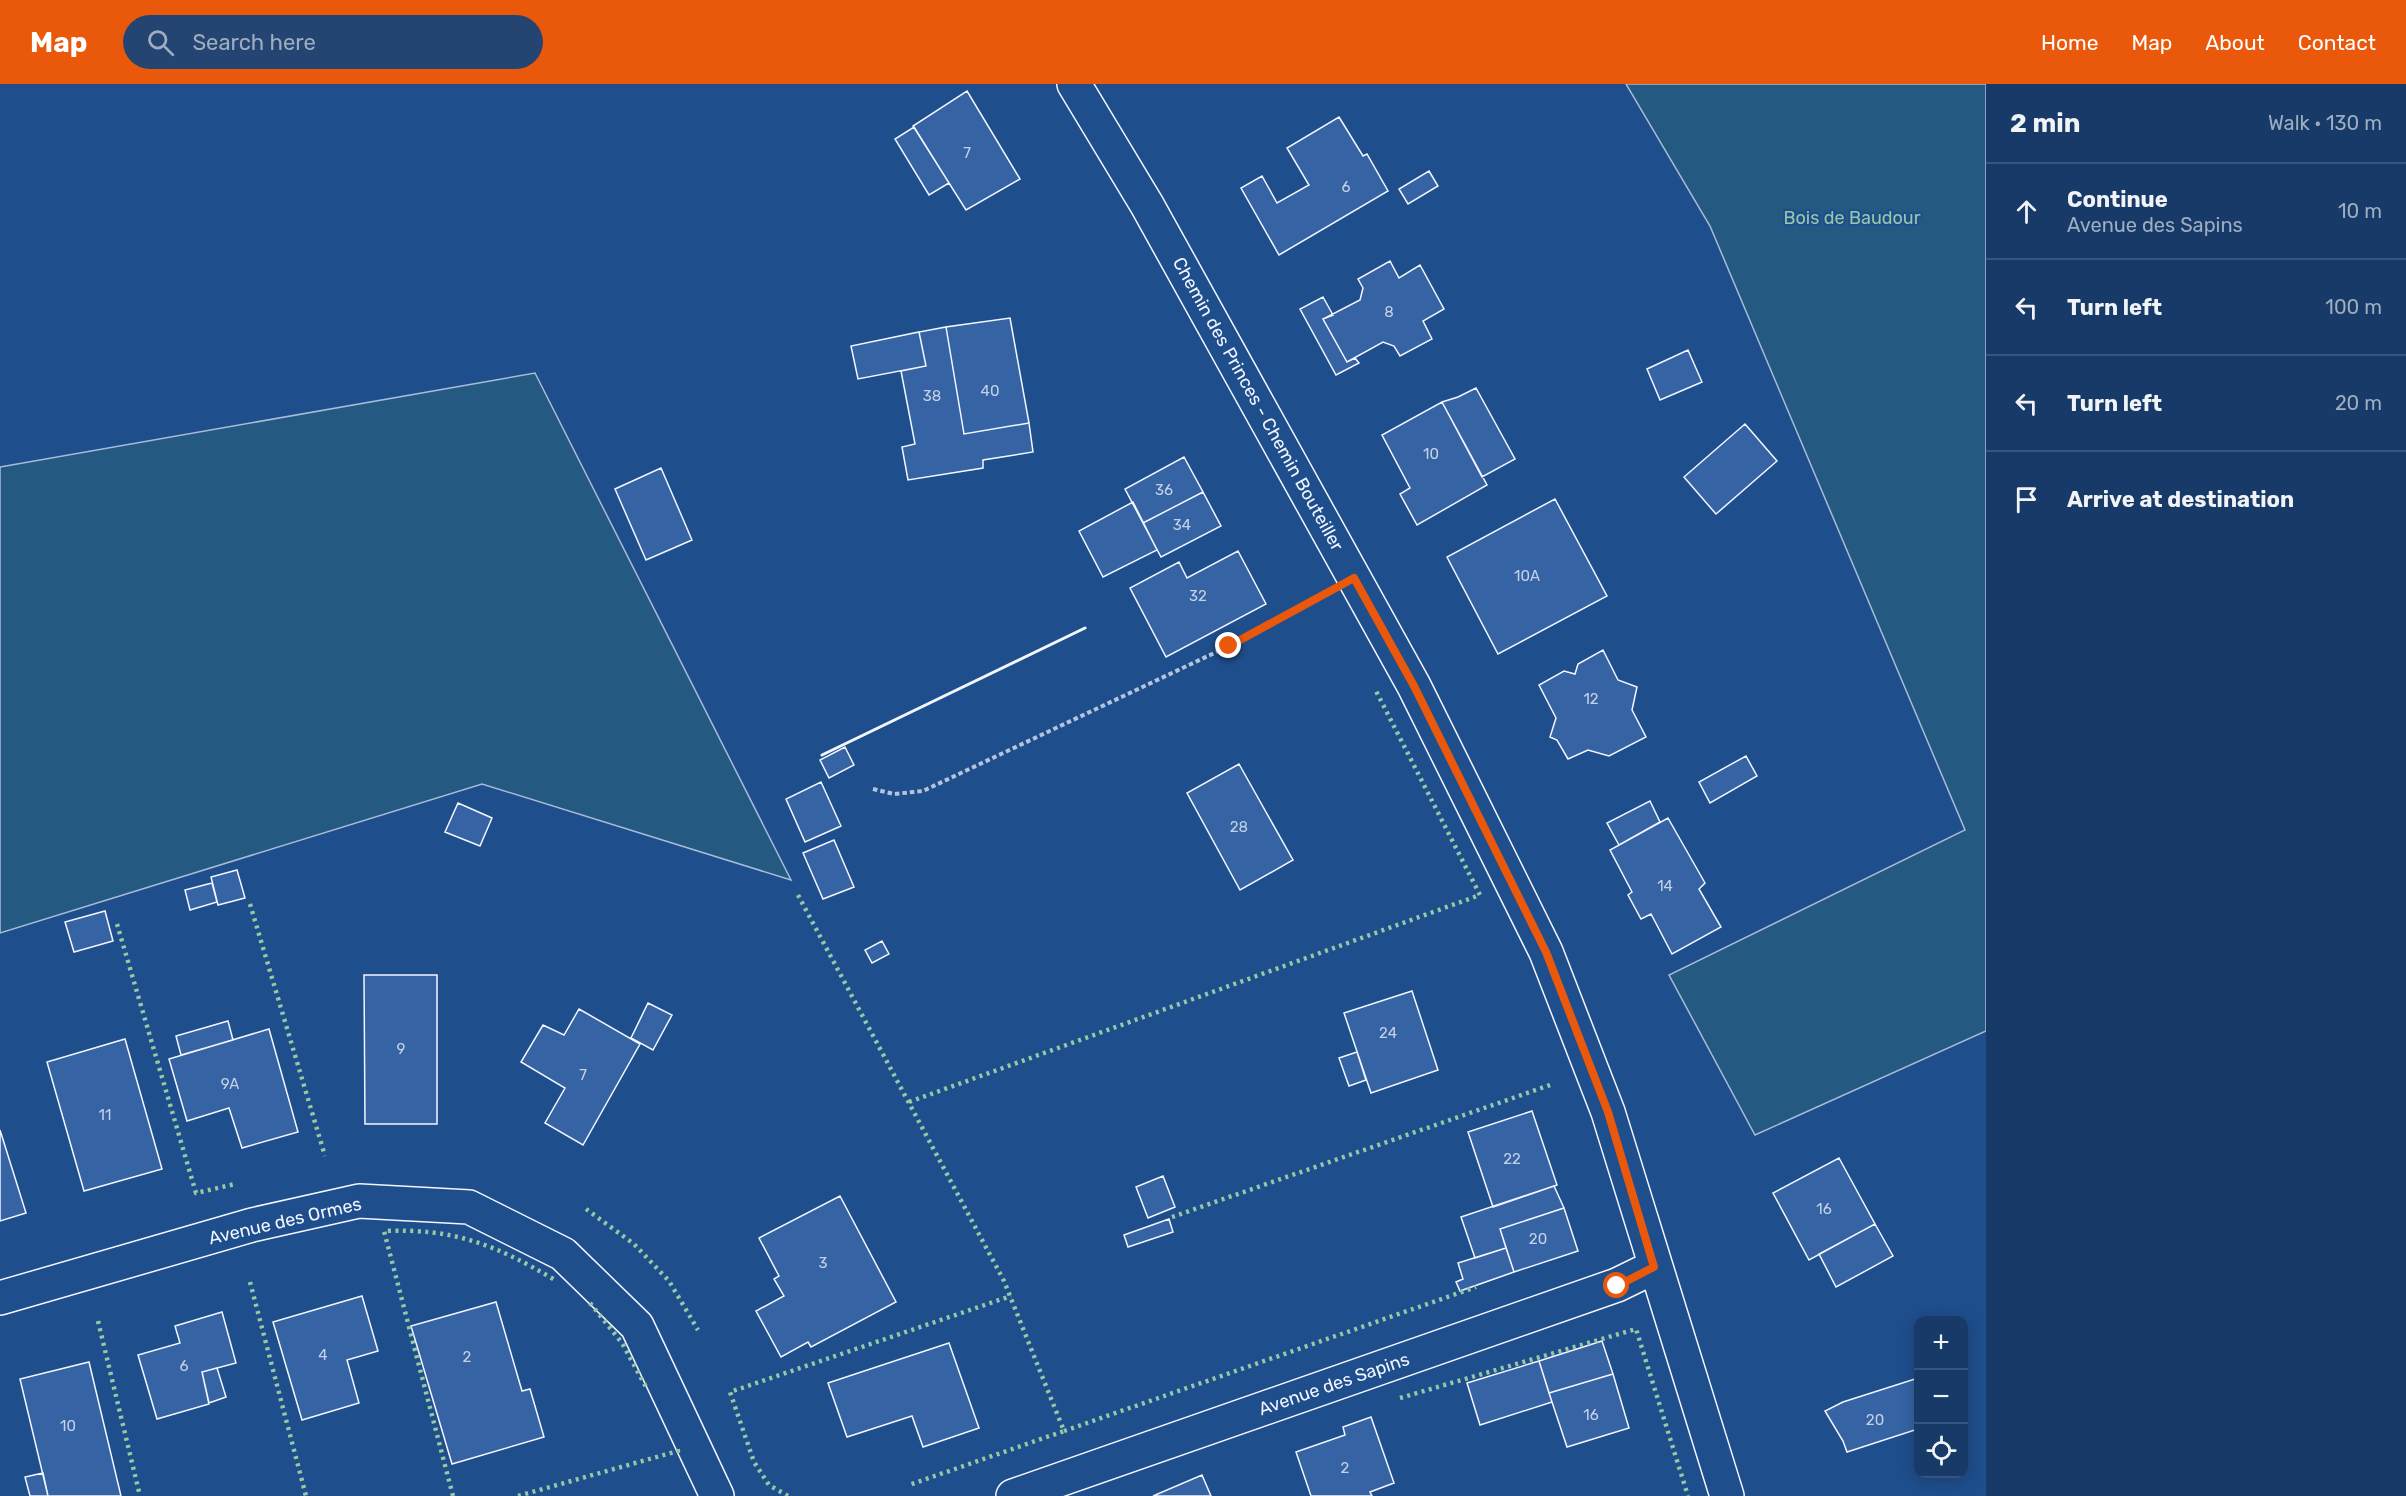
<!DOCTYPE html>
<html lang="en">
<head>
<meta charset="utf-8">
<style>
	:root { --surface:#173a69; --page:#244571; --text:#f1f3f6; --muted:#9eadc0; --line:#36547d; --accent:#ea580c }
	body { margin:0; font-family:Rubik,sans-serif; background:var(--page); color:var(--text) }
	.controls { position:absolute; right:18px; bottom:18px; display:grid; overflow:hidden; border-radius:12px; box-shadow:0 3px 15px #0003 }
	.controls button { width:54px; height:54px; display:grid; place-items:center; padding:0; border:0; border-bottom:2px solid var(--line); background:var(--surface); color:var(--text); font:30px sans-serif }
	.stop { position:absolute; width:18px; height:18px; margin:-14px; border:4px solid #ea580c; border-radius:50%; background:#fff }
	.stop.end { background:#ea580c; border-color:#fff; box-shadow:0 2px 6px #0008 }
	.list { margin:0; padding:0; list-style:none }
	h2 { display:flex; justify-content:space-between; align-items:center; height:78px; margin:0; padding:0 24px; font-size:26px }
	h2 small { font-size:20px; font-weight:400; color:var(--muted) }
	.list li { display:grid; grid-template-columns:39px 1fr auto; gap:18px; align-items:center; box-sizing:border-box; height:96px; padding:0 24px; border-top:2px solid var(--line) }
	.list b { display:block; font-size:22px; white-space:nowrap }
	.list p { margin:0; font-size:20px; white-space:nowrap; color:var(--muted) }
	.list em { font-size:20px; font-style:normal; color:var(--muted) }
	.icon { flex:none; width:33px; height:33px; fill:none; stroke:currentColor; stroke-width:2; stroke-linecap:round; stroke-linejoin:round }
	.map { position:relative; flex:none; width:1986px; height:1412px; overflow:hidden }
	header { display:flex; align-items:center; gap:36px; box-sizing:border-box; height:84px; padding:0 30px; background:var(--accent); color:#fff }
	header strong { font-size:28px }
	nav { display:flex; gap:33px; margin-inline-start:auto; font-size:21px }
	.search { width:420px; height:54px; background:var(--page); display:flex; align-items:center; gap:15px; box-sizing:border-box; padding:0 21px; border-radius:33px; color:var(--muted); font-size:22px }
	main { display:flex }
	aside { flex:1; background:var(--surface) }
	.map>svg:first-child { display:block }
	.green { fill:#245a82; stroke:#a8bbd7; stroke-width:1.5 }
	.building { fill:#3563a3; stroke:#f2f6ff; stroke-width:1.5 }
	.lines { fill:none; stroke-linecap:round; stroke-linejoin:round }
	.minor-casing { stroke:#f2f6ff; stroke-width:36 }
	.path { stroke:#b3c4dc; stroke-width:4; stroke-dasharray:4.5 3; stroke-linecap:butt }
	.minor { stroke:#1f4e8c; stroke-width:33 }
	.hedge { stroke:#97c8a6; stroke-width:4.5; stroke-dasharray:3 4.5; stroke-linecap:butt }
	.wall { stroke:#f2f6ff; stroke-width:3 }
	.route { stroke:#ea580c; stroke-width:8 }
	.labels { text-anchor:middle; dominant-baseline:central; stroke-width:4.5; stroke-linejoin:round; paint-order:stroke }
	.number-label { font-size:15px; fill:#c3d1e8 }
	.park-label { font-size:18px; fill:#97c8a6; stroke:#1f4e8c }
	.street-label { font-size:18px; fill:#f2f6ff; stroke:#1f4e8c }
</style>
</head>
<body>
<header>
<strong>Map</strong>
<div class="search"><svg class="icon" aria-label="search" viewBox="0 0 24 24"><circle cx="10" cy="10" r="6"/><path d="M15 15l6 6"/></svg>Search here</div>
<nav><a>Home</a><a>Map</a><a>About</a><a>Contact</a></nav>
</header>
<main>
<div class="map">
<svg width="1986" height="1412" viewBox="0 0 1986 1412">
	<rect width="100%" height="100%" fill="#1f4e8c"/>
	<path class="green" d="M1626 0H1986V947L1755 1051 1669 891 1965 746 1710 142Z
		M535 289 791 796 482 700 0 849V383Z"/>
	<path class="building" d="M967 7 1020 95 966 126 913 42Z
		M1339 33 1363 72 1367 70 1388 107 1279 171 1241 104 1262 92 1277 119 1309 101 1287 64Z
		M914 43 949 99 929 111 895 55Z
		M1429 87 1438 102 1408 120 1399 105Z
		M1390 177 1399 194 1420 181 1444 225 1423 237 1432 255 1400 272 1394 262 1383 258 1347 278 1323 235 1360 216 1363 204 1358 195Z
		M1323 213 1333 231 1323 235 1347 278 1355 274 1359 279 1336 291 1300 225Z
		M1010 234 1029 339 964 350 946 243Z
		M946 243 964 350 1029 339 1033 368 983 376V384L908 396 902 363 915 360 901 287 926 282 919 248Z
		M919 248 926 282 858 295 851 262Z
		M1688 266 1702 298 1660 316 1647 285Z
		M1476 304 1515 375 1482 393 1442 318 1458 313Z
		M1442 318 1487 401 1417 441 1400 410 1410 404 1382 351Z
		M1745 340 1777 377 1716 430 1684 393Z
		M1184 373 1203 408 1143 439 1125 405Z
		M661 384 692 456 646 476 615 405Z
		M1203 408 1221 442 1161 473 1143 439Z
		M1555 415 1607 512 1498 570 1447 473Z
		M1133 418 1157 466 1103 493 1079 447Z
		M1238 467 1266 520 1166 573 1130 504 1179 478 1187 494Z
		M1603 566 1618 596 1637 603 1632 626 1646 653 1609 672 1588 666 1568 675 1557 656 1550 653 1556 634 1539 601 1564 587 1575 590 1578 580Z
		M845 663 854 681 829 694 820 676Z
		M1746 672 1757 692 1710 719 1699 698Z
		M1239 680 1293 776 1240 806 1187 709Z
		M821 698 841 742 805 758 786 715Z
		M1650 717 1660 738 1619 761 1607 739Z
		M458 719 492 734 480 762 445 748Z
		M1668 734 1705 799 1699 805 1721 843 1672 870 1651 830 1641 835 1628 811 1632 808 1610 766Z
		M834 756 854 803 823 815 803 769Z
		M237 786 245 814 218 821 211 793Z
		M212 799 217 818 190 826 185 806Z
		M105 827 113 857 74 868 65 838Z
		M882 857 889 870 872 879 865 866Z
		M364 891H437V1040H365Z
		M1412 907 1438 986 1371 1009 1344 929Z
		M648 919 672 931 653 966 631 954Z
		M579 925 640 960 583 1061 545 1039 565 1004 521 978 543 941 564 951Z
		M228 937 233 956 181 971 176 952Z
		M269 945 298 1048 242 1064 229 1024 187 1037 169 975Z
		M125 955 162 1085 84 1107 47 978Z
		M1357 968 1366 996 1349 1002 1339 974Z
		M1532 1027 1557 1101 1493 1123 1468 1048Z
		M0 1046 26 1129 0 1137Z
		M1839 1074 1875 1140 1809 1176 1773 1109Z
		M1163 1092 1175 1123 1148 1134 1136 1103Z
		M1554 1102 1564 1124 1500 1145 1506 1164 1475 1174 1461 1133Z
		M840 1112 896 1218 811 1263 808 1258 781 1273 756 1227 784 1212 774 1195 779 1192 759 1154Z
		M1564 1124 1578 1167 1514 1188 1500 1145Z
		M1169 1135 1173 1148 1128 1163 1124 1151Z
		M1875 1140 1893 1172 1836 1203 1819 1170Z
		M1506 1164 1514 1188 1460 1207 1456 1198 1463 1195 1458 1179Z
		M362 1212 378 1267 347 1276 359 1319 302 1336 273 1238Z
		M496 1218 522 1307 530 1305 544 1353 452 1380 411 1242Z
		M222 1228 236 1279 202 1288 209 1320 157 1335 138 1271 180 1259 175 1242Z
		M1602 1257 1613 1290 1549 1309 1539 1277Z
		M949 1259 979 1344 923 1363 912 1332 847 1353 828 1299Z
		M1539 1277 1552 1318 1480 1341 1467 1299Z
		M89 1278 121 1412H48L20 1295Z
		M217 1284 226 1313 209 1319 202 1288Z
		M1613 1290 1629 1344 1567 1363 1549 1309Z
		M1918 1294V1345L1847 1368 1843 1357 1825 1327 1843 1318Z
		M1371 1333 1394 1399 1370 1408 1372 1412H1311L1296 1368 1345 1351 1343 1343Z
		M43 1389 48 1412H30L25 1393Z
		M1202 1391 1211 1412H1153Z"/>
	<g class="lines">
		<g class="minor-casing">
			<path id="minor" d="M1074 0 1147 121 1414 602 1546 868 1608 1028 1727 1412
				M0 1214 252 1141 359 1117 469 1123 563 1170 637 1242 717 1412
				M1013 1412 1617 1201 1654 1183"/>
		</g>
		<path class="path" d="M873 705 894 710 923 707 1229 562 1316 515"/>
		<use href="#minor" class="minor"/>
		<path class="hedge" d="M798 811 1004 1197 1064 1347 909 1401
			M250 820 325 1072
			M117 840 196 1109 235 1100
			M909 1018 1480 811 1375 605
			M586 1125 634 1160 669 1197 698 1246
			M1172 1133 1553 1000
			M250 1198 306 1412
			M590 1219 622 1259 646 1303
			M98 1237 140 1412
			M1400 1314 1636 1245 1688 1412
			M1064 1347 1476 1203
			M453 1412 384 1147C454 1144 496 1161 555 1196
			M518 1412 678 1367 677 1362
			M788 1412 769 1401 754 1378 730 1308 1011 1212"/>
		<path class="wall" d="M822 671 1085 544"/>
	</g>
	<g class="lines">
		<path class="route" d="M1229 562 1354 494 1414 602 1546 868 1608 1028 1654 1183 1617 1202"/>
	</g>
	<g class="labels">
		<g class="number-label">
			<text x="967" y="69">7</text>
			<text x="1346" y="103">6</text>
			<text x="1389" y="228">8</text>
			<text x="990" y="307">40</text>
			<text x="932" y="312">38</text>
			<text x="1431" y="370">10</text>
			<text x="1164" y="406">36</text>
			<text x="1182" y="441">34</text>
			<text x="1527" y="492">10A</text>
			<text x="1198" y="512">32</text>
			<text x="1591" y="615">12</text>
			<text x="1239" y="743">28</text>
			<text x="1665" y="802">14</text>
			<text x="1388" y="949">24</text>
			<text x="401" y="965">9</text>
			<text x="583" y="991">7</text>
			<text x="230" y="1000">9A</text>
			<text x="105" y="1031">11</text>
			<text x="1512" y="1075">22</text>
			<text x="1824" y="1125">16</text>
			<text x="1538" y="1155">20</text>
			<text x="823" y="1179">3</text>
			<text x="323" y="1271">4</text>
			<text x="467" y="1273">2</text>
			<text x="184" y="1282">6</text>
			<text x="1591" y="1331">16</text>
			<text x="1875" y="1336">20</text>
			<text x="68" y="1342">10</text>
			<text x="1345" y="1384">2</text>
		</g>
		<g class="park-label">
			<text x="1852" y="134">Bois de Baudour</text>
		</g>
		<g class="street-label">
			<text transform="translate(1258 320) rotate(61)">Chemin des Princes - Chemin Bouteiller</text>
			<text transform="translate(285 1137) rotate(-13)">Avenue des Ormes</text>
			<text transform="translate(1334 1300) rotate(-19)">Avenue des Sapins</text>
		</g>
	</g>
</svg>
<div class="controls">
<button>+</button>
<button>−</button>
<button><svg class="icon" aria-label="locate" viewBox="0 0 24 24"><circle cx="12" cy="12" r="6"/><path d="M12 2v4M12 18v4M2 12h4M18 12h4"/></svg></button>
</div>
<div class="stop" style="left:1617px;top:1202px"></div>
<div class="stop end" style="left:1229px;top:562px"></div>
</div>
<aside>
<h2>2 min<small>Walk · 130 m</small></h2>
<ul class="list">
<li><svg class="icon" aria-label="ahead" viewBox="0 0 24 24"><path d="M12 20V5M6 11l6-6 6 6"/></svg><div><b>Continue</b><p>Avenue des Sapins</p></div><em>10 m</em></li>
<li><svg class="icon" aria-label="left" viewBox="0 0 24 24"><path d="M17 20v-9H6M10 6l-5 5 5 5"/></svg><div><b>Turn left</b></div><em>100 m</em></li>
<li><svg class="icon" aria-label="left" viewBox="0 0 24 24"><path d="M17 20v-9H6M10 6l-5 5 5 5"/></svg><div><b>Turn left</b></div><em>20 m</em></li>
<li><svg class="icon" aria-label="arrive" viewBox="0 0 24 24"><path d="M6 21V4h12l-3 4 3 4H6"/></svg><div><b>Arrive at destination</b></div></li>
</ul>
</aside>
</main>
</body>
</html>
